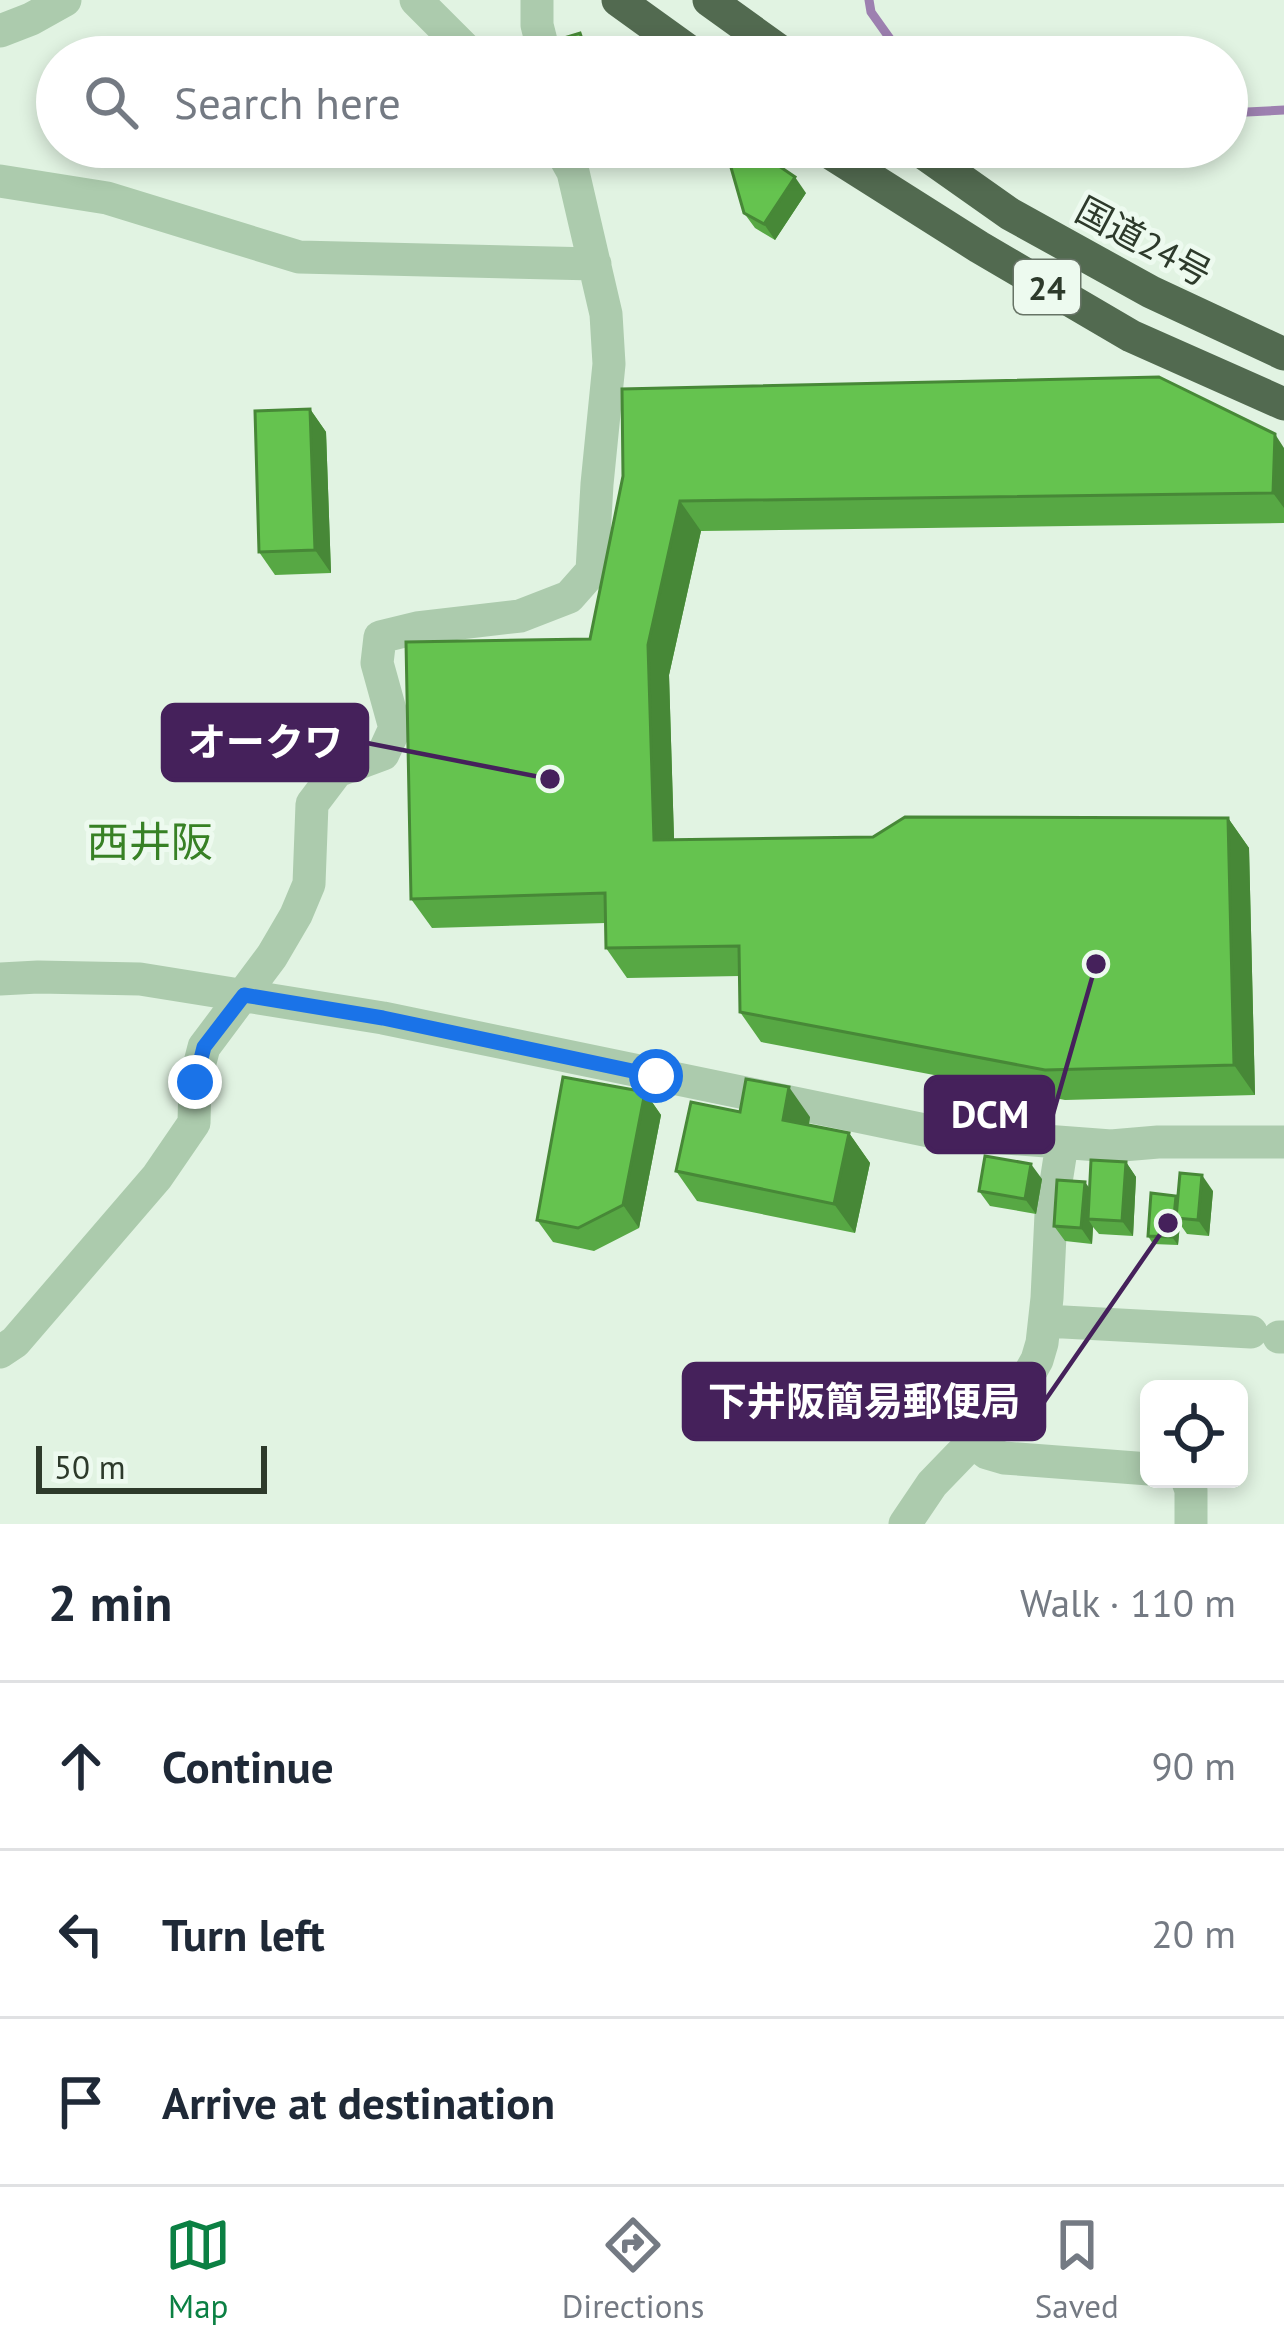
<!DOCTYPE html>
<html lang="en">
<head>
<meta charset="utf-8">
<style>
	:root { --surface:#fff; --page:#f6f6f7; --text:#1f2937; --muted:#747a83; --line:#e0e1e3; --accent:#0b8043 }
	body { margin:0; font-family:"PT Sans","Noto Sans JP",sans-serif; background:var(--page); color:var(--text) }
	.controls { position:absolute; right:36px; bottom:36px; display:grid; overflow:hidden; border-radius:18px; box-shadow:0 6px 18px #0003 }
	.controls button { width:108px; height:108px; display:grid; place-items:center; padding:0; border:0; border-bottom:3px solid var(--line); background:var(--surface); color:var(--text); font:60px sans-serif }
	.scale { position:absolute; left:36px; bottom:30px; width:231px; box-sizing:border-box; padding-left:12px; border:6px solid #2d3a2b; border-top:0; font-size:33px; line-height:42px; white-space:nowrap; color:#2d3a2b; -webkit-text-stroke:9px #edfaef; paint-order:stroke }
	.stop { position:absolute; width:36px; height:36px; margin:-27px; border:9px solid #1a73e8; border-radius:50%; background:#fff }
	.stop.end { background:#1a73e8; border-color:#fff; box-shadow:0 3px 12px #0008 }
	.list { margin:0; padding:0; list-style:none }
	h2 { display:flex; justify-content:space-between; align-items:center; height:156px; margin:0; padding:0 48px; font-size:51px }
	h2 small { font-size:39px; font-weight:400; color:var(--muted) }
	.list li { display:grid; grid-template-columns:78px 1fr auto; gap:36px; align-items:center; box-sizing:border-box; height:168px; padding:0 48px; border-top:3px solid var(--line) }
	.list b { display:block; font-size:45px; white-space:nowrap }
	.list em { font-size:39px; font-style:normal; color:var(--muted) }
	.icon { flex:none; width:66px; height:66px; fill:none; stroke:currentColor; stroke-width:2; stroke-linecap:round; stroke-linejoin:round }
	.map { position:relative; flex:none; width:1284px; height:1524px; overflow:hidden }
	.search { position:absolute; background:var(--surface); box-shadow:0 6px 18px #0003; left:36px; right:36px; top:36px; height:132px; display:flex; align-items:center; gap:30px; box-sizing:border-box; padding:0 42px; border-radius:66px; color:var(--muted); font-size:45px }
	.sheet { height:660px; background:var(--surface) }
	nav { display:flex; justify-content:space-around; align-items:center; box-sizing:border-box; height:168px; border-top:3px solid var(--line); background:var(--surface); font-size:33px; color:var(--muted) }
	nav a { display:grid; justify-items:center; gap:6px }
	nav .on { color:var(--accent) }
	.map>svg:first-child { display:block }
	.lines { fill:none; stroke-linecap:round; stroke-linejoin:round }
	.stream { stroke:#9d80b0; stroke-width:9 }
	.minor { stroke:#accbad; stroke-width:33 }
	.trunk { stroke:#526a50; stroke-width:33 }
	.wall { fill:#57a844 }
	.shaded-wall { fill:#478837 }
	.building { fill:#65c34f; stroke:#478837; stroke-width:3 }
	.route { stroke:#1a73e8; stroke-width:15 }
	.labels { text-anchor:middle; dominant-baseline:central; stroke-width:10; stroke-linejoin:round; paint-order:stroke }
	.shield { fill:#edfaef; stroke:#677466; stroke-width:3 }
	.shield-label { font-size:33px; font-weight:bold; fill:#2d3a2b }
	.street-label { font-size:36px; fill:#2d3a2b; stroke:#edfaef }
	.quarter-label { font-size:42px; fill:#378125; stroke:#edfaef }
	.leader { fill:none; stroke:#45215b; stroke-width:4.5 }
	.callout-dot { fill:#45215b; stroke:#edfaef; stroke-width:4.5 }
	.callout { fill:#45215b; stroke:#45215b; stroke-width:4.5 }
	.callout-label { font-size:39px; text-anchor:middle; font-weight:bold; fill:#fff }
</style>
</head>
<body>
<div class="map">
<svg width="1284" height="1524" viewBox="0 0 1284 1524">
	<rect width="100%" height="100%" fill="#e1f3e2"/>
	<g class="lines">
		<path class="stream" d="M869 0 871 12 903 57
			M1227 113 1284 110"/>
		<path class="minor" d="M416 0 473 57
			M537 0V25L545 57
			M0 31 31 19 65 0
			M0 181 107 198 299 257 595 264
			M0 979 38 977 140 979 383 1018 939 1133 1111 1146 1158 1142H1284
			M1045 1321 1251 1332
			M1279 1337H1284
			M0 1352 15 1342 157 1177 194 1123 195 1082 204 1047 272 956 296 915 309 884 312 804 337 771 383 754 395 728 377 663 380 637 417 628 520 616 569 597 592 571 597 484 609 364 606 314 573 172 559 147
			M973 1442 987 1453 1004 1458 1149 1469
			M1187 1479 1191 1490V1524
			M905 1524 932 1484 1016 1397 1037 1360 1042 1343 1047 1298 1051 1214 1062 1144"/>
		<path class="trunk" d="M618 0 697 57
			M709 0 788 57
			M821 147 979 247 1131 336 1284 404
			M915 147 1010 214 1151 292 1284 354"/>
	</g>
	<path class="wall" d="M613 147H654L620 157Z
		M806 193 775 240 755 228 744 213Z
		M310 409 326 432 331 573 275 575 259 552Z
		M1284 448V523L701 531 669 675 674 840 873 837 1228 818 1249 848 1255 1095 1065 1100 761 1042 740 1012V976L627 978 606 948V923L432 928 411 899 590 639 623 476Z
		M645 1092 661 1115 639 1228 594 1251 553 1242 537 1220Z
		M740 1112 810 1117 809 1125 849 1133 870 1163 855 1233 697 1201 676 1171Z
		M1126 1162 1136 1177 1133 1236 1099 1234 1093 1227 1092 1244 1065 1241 1054 1226 1090 1189Z
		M1042 1179 1036 1214 990 1206 979 1191Z
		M1213 1191 1209 1236 1187 1234 1180 1224 1178 1245 1153 1244 1148 1236 1178 1198Z"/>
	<path class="shaded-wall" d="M795 177 806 193 775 240 764 224Z
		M310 409 326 432 331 573 315 550Z
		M1275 434 1284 448V508L1273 493Z
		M680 501 701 531 669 675 675 870 654 840 648 645Z
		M1228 818 1249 848 1255 1095 1234 1065Z
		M789 1087 810 1117 804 1149 783 1120Z
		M645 1092 661 1115 639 1228 623 1205Z
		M849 1133 870 1163 855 1233 834 1204Z
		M1126 1162 1136 1177 1133 1236 1122 1221Z
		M1031 1164 1042 1179 1036 1214 1025 1199Z
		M1202 1175 1213 1191 1209 1236 1198 1220Z
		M1085 1182 1096 1197 1088 1219 1093 1227 1092 1244 1081 1228Z
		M1176 1196 1182 1204 1176 1218 1180 1224 1178 1245 1172 1237Z"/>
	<path class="building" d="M580 33 588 57H559L554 41Z
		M600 45 619 57H592L590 48Z
		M742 147H751L795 177 764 224 744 213 730 164Z
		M1159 377 1275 434 1273 493 680 501 648 645 654 840 873 837 905 817 1228 818 1234 1065 1045 1070 740 1012 739 946 606 948 605 893 411 899 406 642 590 639 623 476 622 389Z
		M310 409 315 550 259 552 255 411Z
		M563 1077 645 1092 623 1205 578 1228 537 1220Z
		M746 1079 789 1087 783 1120 849 1133 834 1204 676 1171 691 1102 740 1112Z
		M985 1156 1031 1164 1025 1199 979 1191Z
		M1091 1160 1126 1162 1122 1221 1088 1219Z
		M1180 1173 1202 1175 1198 1220 1176 1218Z
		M1057 1180 1085 1182 1081 1228 1054 1226Z
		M1151 1193 1176 1196 1172 1237 1148 1236Z"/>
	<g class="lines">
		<path class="route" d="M195 1082 204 1047 244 995 383 1018 656 1076"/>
	</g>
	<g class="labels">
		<rect class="shield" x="1014" y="260" width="66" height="54" rx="9"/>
		<g class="shield-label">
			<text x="1047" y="287">24</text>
		</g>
		<g class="street-label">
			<text transform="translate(1144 241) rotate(28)">国道24号</text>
		</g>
		<g class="quarter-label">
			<text x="150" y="841">西井阪</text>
		</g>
	</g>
	<path class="leader" d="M550 779L367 743M1096 964L1053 1114M1168 1223L1044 1402"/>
	<g class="callout-dot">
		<circle cx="550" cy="779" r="12"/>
		<circle cx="1096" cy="964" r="12"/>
		<circle cx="1168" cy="1223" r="12"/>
	</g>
	<g class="callout">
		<rect x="163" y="705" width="204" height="75" rx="12"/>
		<rect x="926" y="1077" width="127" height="75" rx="12"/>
		<rect x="684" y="1364" width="360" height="75" rx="12"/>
	</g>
	<g class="callout-label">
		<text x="265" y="756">オークワ</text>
		<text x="990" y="1128">DCM</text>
		<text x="864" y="1415">下井阪簡易郵便局</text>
	</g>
</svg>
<div class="controls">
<button><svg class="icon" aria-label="locate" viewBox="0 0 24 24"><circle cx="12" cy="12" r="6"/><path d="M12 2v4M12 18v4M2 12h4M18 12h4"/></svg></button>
</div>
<div class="scale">50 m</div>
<div class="stop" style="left:656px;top:1076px"></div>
<div class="stop end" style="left:195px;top:1082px"></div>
<div class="search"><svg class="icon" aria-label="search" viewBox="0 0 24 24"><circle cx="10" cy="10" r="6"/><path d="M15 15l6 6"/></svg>Search here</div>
</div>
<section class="sheet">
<h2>2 min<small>Walk · 110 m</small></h2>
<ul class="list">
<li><svg class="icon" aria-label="ahead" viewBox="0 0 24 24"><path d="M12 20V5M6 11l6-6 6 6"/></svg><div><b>Continue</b></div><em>90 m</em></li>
<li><svg class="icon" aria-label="left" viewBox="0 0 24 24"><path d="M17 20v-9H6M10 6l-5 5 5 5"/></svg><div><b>Turn left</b></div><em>20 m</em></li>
<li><svg class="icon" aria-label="arrive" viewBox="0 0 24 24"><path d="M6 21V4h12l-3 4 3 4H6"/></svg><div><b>Arrive at destination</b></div></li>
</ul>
</section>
<nav>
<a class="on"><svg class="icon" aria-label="map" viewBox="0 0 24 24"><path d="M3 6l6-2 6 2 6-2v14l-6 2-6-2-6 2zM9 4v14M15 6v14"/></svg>Map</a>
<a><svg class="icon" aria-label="directions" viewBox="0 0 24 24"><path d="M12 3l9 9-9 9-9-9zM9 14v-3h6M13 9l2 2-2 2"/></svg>Directions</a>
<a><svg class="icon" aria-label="saved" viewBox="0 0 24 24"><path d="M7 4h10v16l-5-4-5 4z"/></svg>Saved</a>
</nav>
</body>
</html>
